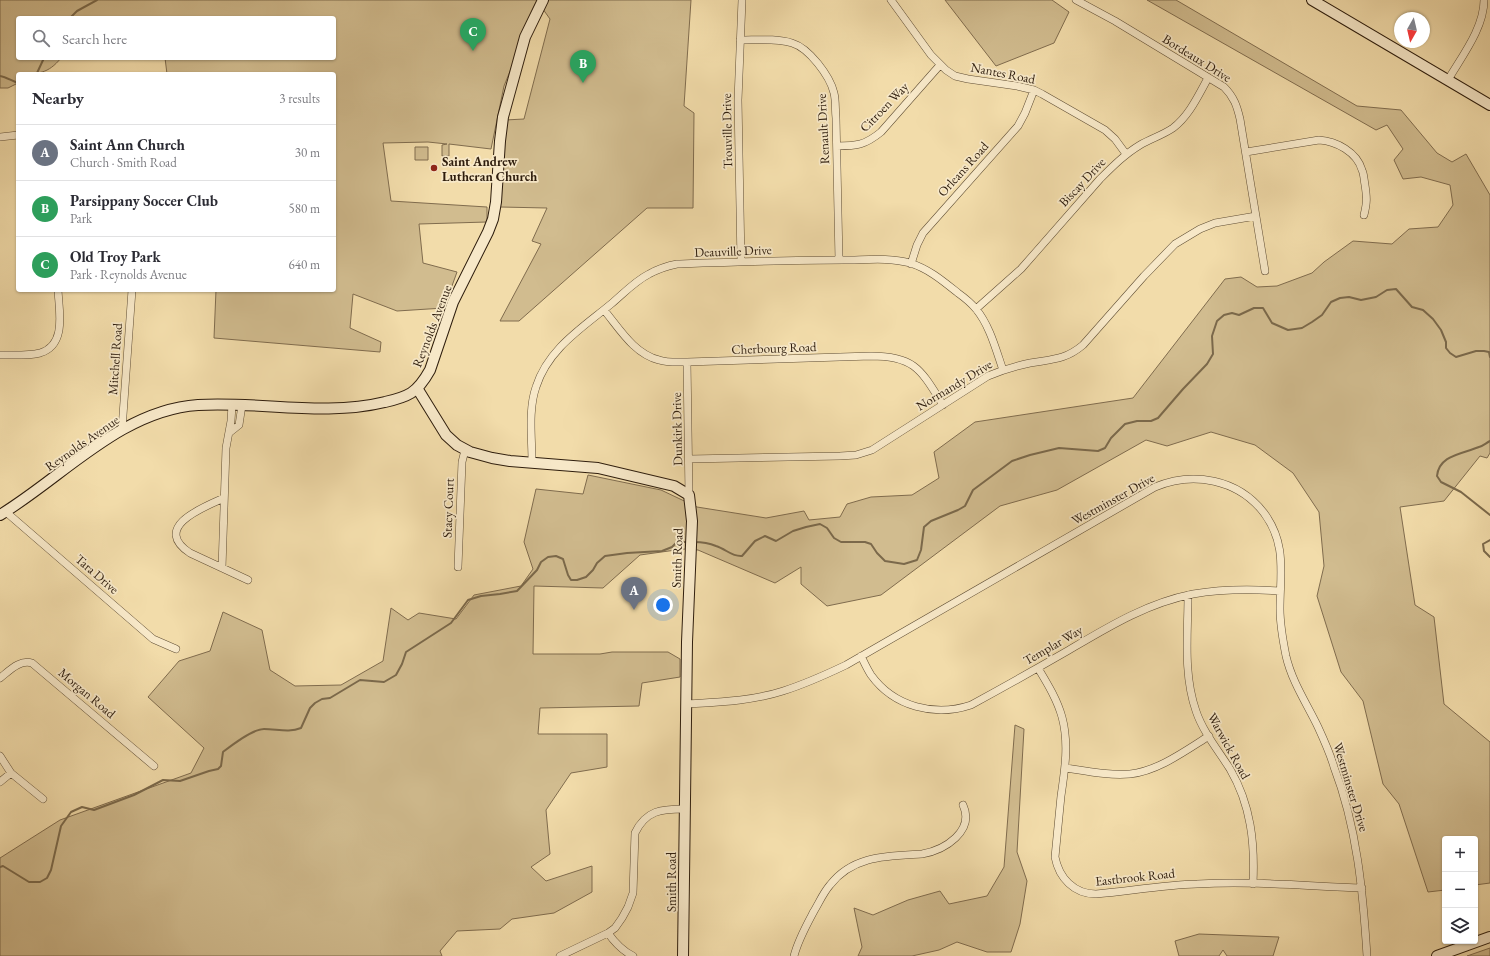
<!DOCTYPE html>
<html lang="en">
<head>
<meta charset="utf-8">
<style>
	:root { --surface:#fff; --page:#f7f7f7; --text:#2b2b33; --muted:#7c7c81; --line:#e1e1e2; --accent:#8f2418 }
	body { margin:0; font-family:"EB Garamond",serif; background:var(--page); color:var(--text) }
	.controls { position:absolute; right:12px; bottom:12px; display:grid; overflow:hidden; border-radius:4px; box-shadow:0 1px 3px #0004 }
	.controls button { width:36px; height:36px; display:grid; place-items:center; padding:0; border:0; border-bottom:1px solid var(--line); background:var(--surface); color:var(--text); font:20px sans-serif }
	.compass { position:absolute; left:1394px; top:12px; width:36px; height:36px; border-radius:50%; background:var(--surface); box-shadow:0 1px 3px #0004; rotate:188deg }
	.you { position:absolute; left:663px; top:605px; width:14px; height:14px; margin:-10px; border:3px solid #fff; border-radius:50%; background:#1a73e8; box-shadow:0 0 0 6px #1a73e833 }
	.badge { display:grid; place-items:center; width:26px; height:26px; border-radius:50%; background:var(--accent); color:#fff; font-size:13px; font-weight:700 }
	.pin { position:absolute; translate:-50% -33px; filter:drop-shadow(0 1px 2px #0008) }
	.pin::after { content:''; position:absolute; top:21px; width:14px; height:12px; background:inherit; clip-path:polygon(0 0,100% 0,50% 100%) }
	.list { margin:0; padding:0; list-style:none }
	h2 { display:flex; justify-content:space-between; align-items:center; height:52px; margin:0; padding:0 16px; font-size:17px }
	h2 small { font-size:13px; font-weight:400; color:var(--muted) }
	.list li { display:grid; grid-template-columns:26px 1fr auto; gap:12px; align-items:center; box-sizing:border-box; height:56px; padding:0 16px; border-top:1px solid var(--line) }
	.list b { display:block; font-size:15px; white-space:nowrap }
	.list p { margin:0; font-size:13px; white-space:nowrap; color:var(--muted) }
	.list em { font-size:13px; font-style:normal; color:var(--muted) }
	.icon { flex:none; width:22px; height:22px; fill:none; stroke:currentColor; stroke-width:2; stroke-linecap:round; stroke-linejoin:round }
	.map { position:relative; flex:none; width:1490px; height:956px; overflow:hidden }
	.search { position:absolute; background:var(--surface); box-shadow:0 1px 3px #0004; left:16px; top:16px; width:320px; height:44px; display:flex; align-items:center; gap:10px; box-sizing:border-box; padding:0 14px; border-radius:4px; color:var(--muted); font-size:15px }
	.panel { position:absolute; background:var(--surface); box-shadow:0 1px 3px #0004; left:16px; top:72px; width:320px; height:220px; border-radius:4px }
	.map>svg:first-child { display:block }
	.green { fill:#d1bc8f; stroke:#806c4e }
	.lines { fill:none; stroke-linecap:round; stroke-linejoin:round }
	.stream { stroke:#7b694b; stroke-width:2 }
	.street-casing { stroke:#5f4d34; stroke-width:8 }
	.secondary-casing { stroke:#2e1d0d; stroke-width:12 }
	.street { stroke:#f7e8c8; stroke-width:7 }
	.secondary { stroke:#f7e8c8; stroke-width:10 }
	.poi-dot { fill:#8f2418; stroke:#f7e8c8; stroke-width:1.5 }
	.labels { text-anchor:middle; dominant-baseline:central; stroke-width:3.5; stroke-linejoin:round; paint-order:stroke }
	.street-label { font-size:13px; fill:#2e1d0d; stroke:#f7e8c8 }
	.poi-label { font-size:13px; font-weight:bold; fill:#2e1d0d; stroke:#f7e8c8; text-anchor:start }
</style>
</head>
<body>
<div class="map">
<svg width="1490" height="956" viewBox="0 0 1490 956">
	<rect width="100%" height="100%" fill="#f2dcaa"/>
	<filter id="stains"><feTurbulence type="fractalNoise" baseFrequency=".005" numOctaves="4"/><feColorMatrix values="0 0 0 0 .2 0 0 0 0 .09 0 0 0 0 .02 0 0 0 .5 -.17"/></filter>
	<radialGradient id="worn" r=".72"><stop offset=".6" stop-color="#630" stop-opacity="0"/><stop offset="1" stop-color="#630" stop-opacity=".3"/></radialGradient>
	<path class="green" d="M0 0H539L504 86 491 149 449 144V156H442V145L447 144 428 142 383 143 391 201 487 207V222L419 224 423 263 457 272 444 308 397 311 353 294 350 328 381 342 380 352 214 338 216 290H334V74H167L165 58H334V18H18V58H61C48 74 38 74 18 74V83L8 88H0Z
		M541 0H691L684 106 694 113 693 208H647L519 321H500L541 244 532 241 547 208 500 207 501 156 505 120 524 119 550 19 540 5Z
		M945 0H1052L1069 12 1054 43 996 66Z
		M1147 0H1176L1357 106 1401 110 1437 153 1452 162 1466 154 1490 195V453L1487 458 1480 456 1444 501 1400 507 1415 605 1434 617 1444 704 1490 742V883L1475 885V839H1445V890L1428 892 1399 804 1383 784 1363 701 1341 672 1317 596 1324 566 1319 512 1293 473 1255 445 1211 432 1167 446 1146 440 1057 490 1000 506 881 595 827 606 801 584V567L775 583 698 550 683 549 640 555 603 588 534 586 533 654H600L612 652H668L680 659V677L642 683 639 706 540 708 538 734H607V767L571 773 546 810 550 854 531 867 546 881 592 866V892L554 913 512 919 500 929 457 931 440 951 442 956H0V858L60 820 191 773 204 748 148 697 179 661 210 651 223 612 262 630 270 670 295 686 341 685 383 661 391 608 408 620 419 613 456 619 474 595 521 586 533 569 524 542 536 489 583 494 588 475 661 490 697 507 766 518 804 511 809 520 840 517 847 504 871 497 912 495 939 478 934 452 975 422 1133 398 1225 279 1241 277 1257 287 1277 286 1312 273 1324 262 1353 241 1392 244 1409 229 1438 227 1453 205 1450 185 1421 177 1403 179 1394 160 1403 149 1387 125 1376 130Z
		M415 147H428V160H415Z
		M1015 725 1024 729 1017 852 1027 881 1020 924 1011 952H987L957 942 939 950 912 956H858L862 947 854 908 873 915 908 900 940 891 949 904 987 896 1004 867Z
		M1199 934 1279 937 1273 956H1227L1223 950 1219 956H1179L1175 941Z
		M1490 948V956H1467Z"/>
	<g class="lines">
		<path class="stream" d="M70 18 77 11 97 0
			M33 74 37 73 44 58
			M0 76C6 77 12 81 18 83
			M1490 441C1486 443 1483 446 1479 447 1462 454 1439 455 1437 476L1441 482 1461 492 1490 515
			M1490 540 1483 544 1484 551 1490 557
			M694 542C701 542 709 543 716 546 726 549 732 557 742 556L755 541 765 536 776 541 793 531 806 527 820 524 827 528 834 538 841 542H865L871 544 877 553 885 561 904 564 917 560 921 550 924 527 931 521 958 510 965 506 973 490 1012 461 1030 455 1059 448 1098 451 1105 448 1111 438 1125 424 1137 421H1151L1158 418 1183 389 1207 364 1213 354 1212 336 1217 321 1224 315 1232 313 1239 315 1254 308H1263L1272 323 1288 330 1302 328 1312 322 1322 315 1331 302 1340 298 1349 297 1361 300 1376 297 1387 290 1396 289 1412 307 1423 310 1433 319 1441 330 1446 342V348L1450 353 1456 357 1476 351H1484L1489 352 1490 357
			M0 867 3 866 29 882H40L47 878 51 870 61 826 71 812 82 807 94 810 134 795 163 780 180 781 209 771 218 769 221 766 223 752C232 745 252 729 264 729 277 729 289 733 301 728L310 708 315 703 322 699 330 698 360 680 384 682 396 675 402 664 406 652 451 623 468 600 481 596 500 594 517 591 537 570 541 562 548 557 556 556 563 559 568 575 571 580H577L586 577 593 570 597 563 605 556 627 553 662 551 672 547 677 542H687"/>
		<g class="street-casing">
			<path id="street" d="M891 0 931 55 946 70 955 76 968 79 1017 86 1034 90 1042 94 1105 130 1115 139 1126 154
				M1076 0 1115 21 1224 87C1234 97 1237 106 1240 119L1265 271
				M740 40C757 40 776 38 792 43 809 48 830 76 834 93 836 101 835 110 836 118L839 260
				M1448 80C1462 56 1484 28 1484 0
				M0 137 18 135
				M837 146C857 146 865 145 881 132L940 65
				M1246 152 1319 140C1336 141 1357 152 1362 170 1364 174 1364 180 1365 185 1367 198 1367 203 1364 215
				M741 262 738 100 742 0
				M911 264 917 245 923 233 1018 126 1025 113 1034 90
				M976 309 1021 269 1100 179C1113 166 1125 154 1140 145 1150 139 1163 135 1173 128 1189 116 1198 96 1208 78
				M604 310C619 328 634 354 659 360 668 363 678 362 687 362L871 356C915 356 921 370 943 405
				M0 355C13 355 28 356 40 353 67 345 59 311 58 290
				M687 362 689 495
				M122 429 132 290
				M229 433 239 425 242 405
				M689 459 840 456 856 455 872 450 988 376C1002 370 1016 366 1030 363 1053 359 1065 360 1083 345L1144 276 1175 244 1200 229 1215 223 1256 216
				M532 462C532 438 528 410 536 387 548 349 582 328 611 304 623 294 635 281 649 274 658 269 667 266 677 264 733 262 788 260 844 260 865 260 889 257 910 263 929 269 943 281 958 293 965 298 971 303 976 309 990 326 996 350 1003 370
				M224 498C204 507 151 527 190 553L248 580
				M6 512 153 639 176 649
				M458 567 462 462 465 450
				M222 568 226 448 231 421 232 405
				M1188 595C1188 633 1183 674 1196 711 1203 732 1218 750 1230 769 1251 805 1255 843 1253 884
				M861 656C864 662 867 669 871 675 894 707 935 717 971 705 1004 687 1036 669 1069 650 1108 627 1147 603 1193 594 1222 589 1251 589 1280 591
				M1038 668C1047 683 1057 699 1062 717 1069 743 1065 769 1061 796 1059 816 1057 836 1055 857 1059 878 1074 894 1096 894 1130 891 1163 885 1197 884 1252 881 1307 886 1362 888
				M0 678C9 671 20 659 32 663L154 766
				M686 704C719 702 752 701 783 691 805 684 825 675 846 665L1155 487C1193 471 1238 479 1264 513 1287 544 1280 573 1280 609 1280 624 1283 641 1286 656 1292 682 1307 704 1318 727 1324 740 1330 753 1334 767 1357 827 1363 892 1367 956
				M0 756 11 773 43 799
				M1066 768C1086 771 1109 776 1130 774 1158 771 1185 751 1209 736
				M0 782 11 773
				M608 933C615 943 623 951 633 956
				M560 956 608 933 615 928 622 918 628 907 633 893 635 833C646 810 662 809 684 809
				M794 956C798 940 806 926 814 911 819 903 823 893 830 885 853 855 888 856 922 854 945 850 975 831 963 805"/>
		</g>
		<g class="secondary-casing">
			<path id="secondary" d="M1312 0 1490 105
				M417 388 446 435 457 445 470 452 492 458 510 461 598 468 674 486 689 495 692 521 687 642 683 956
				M0 515C63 477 121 410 198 405 260 401 324 417 385 402 394 400 403 398 411 393 419 388 425 379 430 370L453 302 488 232 493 219 496 202 500 141 503 117 525 37 543 0
				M1437 956 1490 937"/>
		</g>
		<use href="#street" class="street"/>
		<use href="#secondary" class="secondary"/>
	</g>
	<circle class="poi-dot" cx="434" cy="168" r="4"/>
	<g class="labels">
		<g class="street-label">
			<text transform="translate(1197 58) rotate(32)">Bordeaux Drive</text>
			<text transform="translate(1003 73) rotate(11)">Nantes Road</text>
			<text transform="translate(884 107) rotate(-46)">Citroen Way</text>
			<text transform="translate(823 129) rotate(-93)">Renault Drive</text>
			<text transform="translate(727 131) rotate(-91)">Trouville Drive</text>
			<text transform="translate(963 169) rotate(-48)">Orleans Road</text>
			<text transform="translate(1082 182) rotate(-47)">Biscay Drive</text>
			<text transform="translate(733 251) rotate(-2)">Deauville Drive</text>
			<text transform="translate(432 326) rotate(-69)">Reynolds Avenue</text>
			<text transform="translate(774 348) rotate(-2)">Cherbourg Road</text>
			<text transform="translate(115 359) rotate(-86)">Mitchell Road</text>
			<text transform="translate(954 385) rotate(-31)">Normandy Drive</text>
			<text transform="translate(677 429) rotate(-91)">Dunkirk Drive</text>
			<text transform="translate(82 443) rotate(-35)">Reynolds Avenue</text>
			<text transform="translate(1113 499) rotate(-29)">Westminster Drive</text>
			<text transform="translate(448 508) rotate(-88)">Stacy Court</text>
			<text transform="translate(677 558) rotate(-88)">Smith Road</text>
			<text transform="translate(97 574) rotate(41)">Tara Drive</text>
			<text transform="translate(1053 645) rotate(-30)">Templar Way</text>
			<text transform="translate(87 693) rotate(40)">Morgan Road</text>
			<text transform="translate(1229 746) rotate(61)">Warwick Road</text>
			<text transform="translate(1351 787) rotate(73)">Westminster Drive</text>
			<text transform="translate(1135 877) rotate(-6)">Eastbrook Road</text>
			<text transform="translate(671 882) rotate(-90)">Smith Road</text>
		</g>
		<g class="poi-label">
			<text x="442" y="161">Saint Andrew<tspan x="442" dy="15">Lutheran Church</tspan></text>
		</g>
	</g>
	<rect width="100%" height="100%" filter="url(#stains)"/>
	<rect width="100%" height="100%" fill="url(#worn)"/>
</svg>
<div class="controls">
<button>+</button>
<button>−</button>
<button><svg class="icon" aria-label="layers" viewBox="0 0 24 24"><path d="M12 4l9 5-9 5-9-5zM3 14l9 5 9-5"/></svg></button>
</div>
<svg class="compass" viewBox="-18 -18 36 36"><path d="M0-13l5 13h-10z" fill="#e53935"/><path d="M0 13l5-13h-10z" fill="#7c7c81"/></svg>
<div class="you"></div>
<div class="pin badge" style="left:634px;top:610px;background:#6b7280">A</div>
<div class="pin badge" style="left:583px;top:83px;background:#2e9e5b">B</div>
<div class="pin badge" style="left:473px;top:51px;background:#2e9e5b">C</div>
<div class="search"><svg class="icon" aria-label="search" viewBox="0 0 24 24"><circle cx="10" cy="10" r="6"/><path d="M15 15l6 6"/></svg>Search here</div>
<section class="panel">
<h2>Nearby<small>3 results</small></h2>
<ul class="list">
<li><span class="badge" style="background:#6b7280">A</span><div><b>Saint Ann Church</b><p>Church · Smith Road</p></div><em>30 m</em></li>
<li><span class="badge" style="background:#2e9e5b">B</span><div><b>Parsippany Soccer Club</b><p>Park</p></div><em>580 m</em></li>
<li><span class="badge" style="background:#2e9e5b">C</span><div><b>Old Troy Park</b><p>Park · Reynolds Avenue</p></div><em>640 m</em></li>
</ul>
</section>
</div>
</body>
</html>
